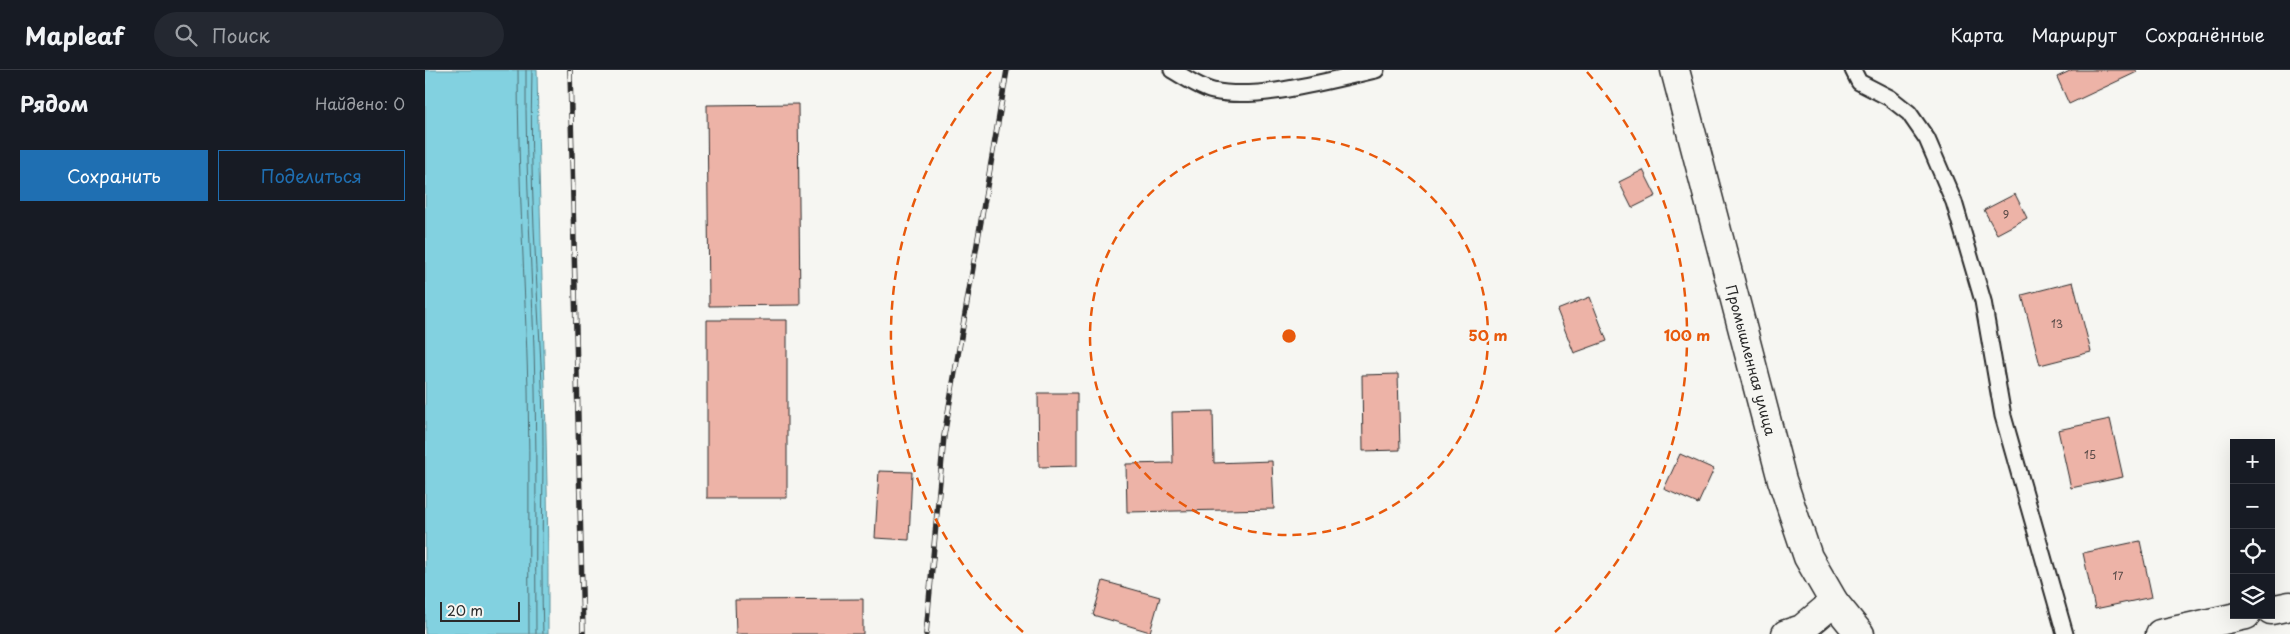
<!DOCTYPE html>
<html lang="ru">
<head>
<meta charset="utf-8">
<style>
	:root { --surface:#171b24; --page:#242831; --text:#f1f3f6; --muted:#9ea1a6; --line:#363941; --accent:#1f6fb2 }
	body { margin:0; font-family:"Playpen Sans",sans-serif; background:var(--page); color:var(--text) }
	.controls { position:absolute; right:15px; bottom:15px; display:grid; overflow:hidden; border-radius:0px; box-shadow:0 5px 20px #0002 }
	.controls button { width:45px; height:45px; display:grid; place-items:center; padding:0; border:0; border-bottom:1px solid var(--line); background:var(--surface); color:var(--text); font:25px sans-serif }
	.scale { position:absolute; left:15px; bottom:12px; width:80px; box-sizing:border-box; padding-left:5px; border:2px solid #2b2b2b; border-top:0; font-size:14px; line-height:18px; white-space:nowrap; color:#2b2b2b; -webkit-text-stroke:4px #f6f6f2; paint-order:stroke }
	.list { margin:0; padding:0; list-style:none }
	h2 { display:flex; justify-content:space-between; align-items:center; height:65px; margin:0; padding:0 20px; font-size:21px }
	h2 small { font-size:16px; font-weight:400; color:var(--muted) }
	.actions { display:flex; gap:10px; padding:15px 20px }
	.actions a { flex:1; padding:11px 0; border:1px solid var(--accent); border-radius:0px; text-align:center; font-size:18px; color:var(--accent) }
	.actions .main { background:var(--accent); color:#fff }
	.icon { flex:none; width:28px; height:28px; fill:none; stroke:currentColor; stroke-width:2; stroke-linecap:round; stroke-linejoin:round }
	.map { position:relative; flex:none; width:1865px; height:564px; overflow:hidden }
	header { display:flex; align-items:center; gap:30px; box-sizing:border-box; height:70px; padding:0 25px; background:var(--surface); border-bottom:1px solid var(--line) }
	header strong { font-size:24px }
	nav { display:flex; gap:28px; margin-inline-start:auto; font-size:18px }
	.search { width:350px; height:45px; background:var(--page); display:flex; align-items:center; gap:12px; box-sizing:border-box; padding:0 18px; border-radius:28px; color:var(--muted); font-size:19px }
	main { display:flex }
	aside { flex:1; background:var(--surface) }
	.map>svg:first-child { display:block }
	.water { fill:#82d1e0; stroke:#5f8f98 }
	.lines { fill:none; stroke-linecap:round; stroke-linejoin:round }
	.shore { stroke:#4e6d73; stroke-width:1 }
	.building { fill:#edb3a7; stroke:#2b2b2b }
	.lane-casing { stroke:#2b2b2b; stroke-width:19 }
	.street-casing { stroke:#2b2b2b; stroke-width:31 }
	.secondary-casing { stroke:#2b2b2b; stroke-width:31 }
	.lane { stroke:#f6f6f2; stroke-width:15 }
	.street { stroke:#f6f6f2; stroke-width:28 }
	.secondary { stroke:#f6f6f2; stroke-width:28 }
	.rail-casing { stroke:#2b2b2b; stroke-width:5.5 }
	.rail { stroke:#f6f6f2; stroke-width:4; stroke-dasharray:11; stroke-linecap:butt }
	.ring { fill:none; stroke:#e8590c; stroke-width:2.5; stroke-dasharray:9 6 }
	.labels { text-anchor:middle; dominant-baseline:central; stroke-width:4; stroke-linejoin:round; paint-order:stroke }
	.number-label { font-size:11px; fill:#5c4d4a }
	.street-label { font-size:14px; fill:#2b2b2b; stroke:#f6f6f2 }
	.centre { fill:#e8590c; stroke:#f6f6f2; stroke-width:2.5 }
	.ring-label { font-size:15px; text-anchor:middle; font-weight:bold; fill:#e8590c; stroke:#f6f6f2; stroke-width:4; stroke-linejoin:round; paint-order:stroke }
</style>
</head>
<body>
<header>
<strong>Mapleaf</strong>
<div class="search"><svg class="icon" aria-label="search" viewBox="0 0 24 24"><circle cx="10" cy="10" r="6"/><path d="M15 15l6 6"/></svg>Поиск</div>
<nav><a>Карта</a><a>Маршрут</a><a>Сохранённые</a></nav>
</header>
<main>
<aside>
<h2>Рядом<small>Найдено: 0</small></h2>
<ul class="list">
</ul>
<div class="actions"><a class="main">Сохранить</a><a>Поделиться</a></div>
</aside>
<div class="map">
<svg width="1865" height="564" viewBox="0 0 1865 564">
	<rect width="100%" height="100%" fill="#f6f6f2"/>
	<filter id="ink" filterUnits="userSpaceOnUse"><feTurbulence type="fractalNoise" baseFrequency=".02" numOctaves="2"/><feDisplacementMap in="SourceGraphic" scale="10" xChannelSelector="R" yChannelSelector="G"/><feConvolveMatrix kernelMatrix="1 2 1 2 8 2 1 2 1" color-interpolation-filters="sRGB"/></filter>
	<g filter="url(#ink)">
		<path class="water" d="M0 0H112C115 188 124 376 123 564H0Z"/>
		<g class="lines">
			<path class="shore" d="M93 0C93 106 100 212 103 318 105 400 103 482 104 564
				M101 0C100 106 108 212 110 318 112 400 110 482 111 564
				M107 0C104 105 112 210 117 314 120 397 115 481 118 564"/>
		</g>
		<path class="building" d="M1647 0H1711L1712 2 1644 34 1632 7Z
			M373 34 375 235 284 236 282 35Z
			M1218 100 1231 126 1207 138 1194 112Z
			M1590 124 1602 148 1572 164 1559 140Z
			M1648 212 1666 282 1615 295 1597 225Z
			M1165 227 1182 271 1149 283 1132 240Z
			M282 250H362V428H282Z
			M973 304 975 380 938 381 937 305Z
			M613 323H652V396L614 397Z
			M788 341 789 393 847 391 849 439 702 442 701 394 748 393 747 342Z
			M1685 349 1698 407 1646 418 1633 360Z
			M1255 384 1289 399 1273 434 1239 419Z
			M454 401 487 402 484 470 450 468Z
			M1715 471 1727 527 1670 539 1658 483Z
			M678 511 735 527 725 562 668 545Z
			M438 529V564H311L310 530Z"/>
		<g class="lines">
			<g class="lane-casing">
				<path id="lane" d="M747 0C759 7 775 18 788 21 834 31 904 10 951 0
					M1428 0 1434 12 1465 28 1484 43 1502 69 1529 132 1558 231 1578 346 1640 564"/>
			</g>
			<g class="street-casing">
				<path id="street" d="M1846 540 1865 536
					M1361 564 1377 559 1409 532
					M1735 564 1821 545"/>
			</g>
			<g class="secondary-casing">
				<path id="secondary" d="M1250 0 1357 410 1383 487 1409 532 1435 564"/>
			</g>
			<use href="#lane" class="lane"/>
			<use href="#street" class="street"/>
			<use href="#secondary" class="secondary"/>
			<g class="rail-casing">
				<path id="rail" d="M145 0 158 564
					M501 564 519 366 582 0"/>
			</g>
			<use href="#rail" class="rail"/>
		</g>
	</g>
	<g class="ring">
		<circle cx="864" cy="266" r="199"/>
		<path d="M598 562A398 398 0 0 1 566 2M1162 2A398 398 0 0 1 1130 562"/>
	</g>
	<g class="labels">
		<g class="number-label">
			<text x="1581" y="144">9</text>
			<text x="1632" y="253">13</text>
			<text x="1665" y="384">15</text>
			<text x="1693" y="505">17</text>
		</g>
		<g class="street-label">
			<text transform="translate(1326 290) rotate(75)">Промышленная улица</text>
		</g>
	</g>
	<circle cx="864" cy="266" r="8" class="centre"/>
	<g class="ring-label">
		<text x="1063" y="271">50 m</text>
		<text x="1262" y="271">100 m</text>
	</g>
</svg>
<div class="controls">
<button>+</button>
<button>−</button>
<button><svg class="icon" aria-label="locate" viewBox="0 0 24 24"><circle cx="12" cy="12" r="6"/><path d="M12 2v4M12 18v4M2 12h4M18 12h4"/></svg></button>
<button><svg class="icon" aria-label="layers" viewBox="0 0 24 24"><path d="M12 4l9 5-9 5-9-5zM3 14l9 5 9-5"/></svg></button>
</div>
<div class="scale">20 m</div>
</div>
</main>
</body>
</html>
